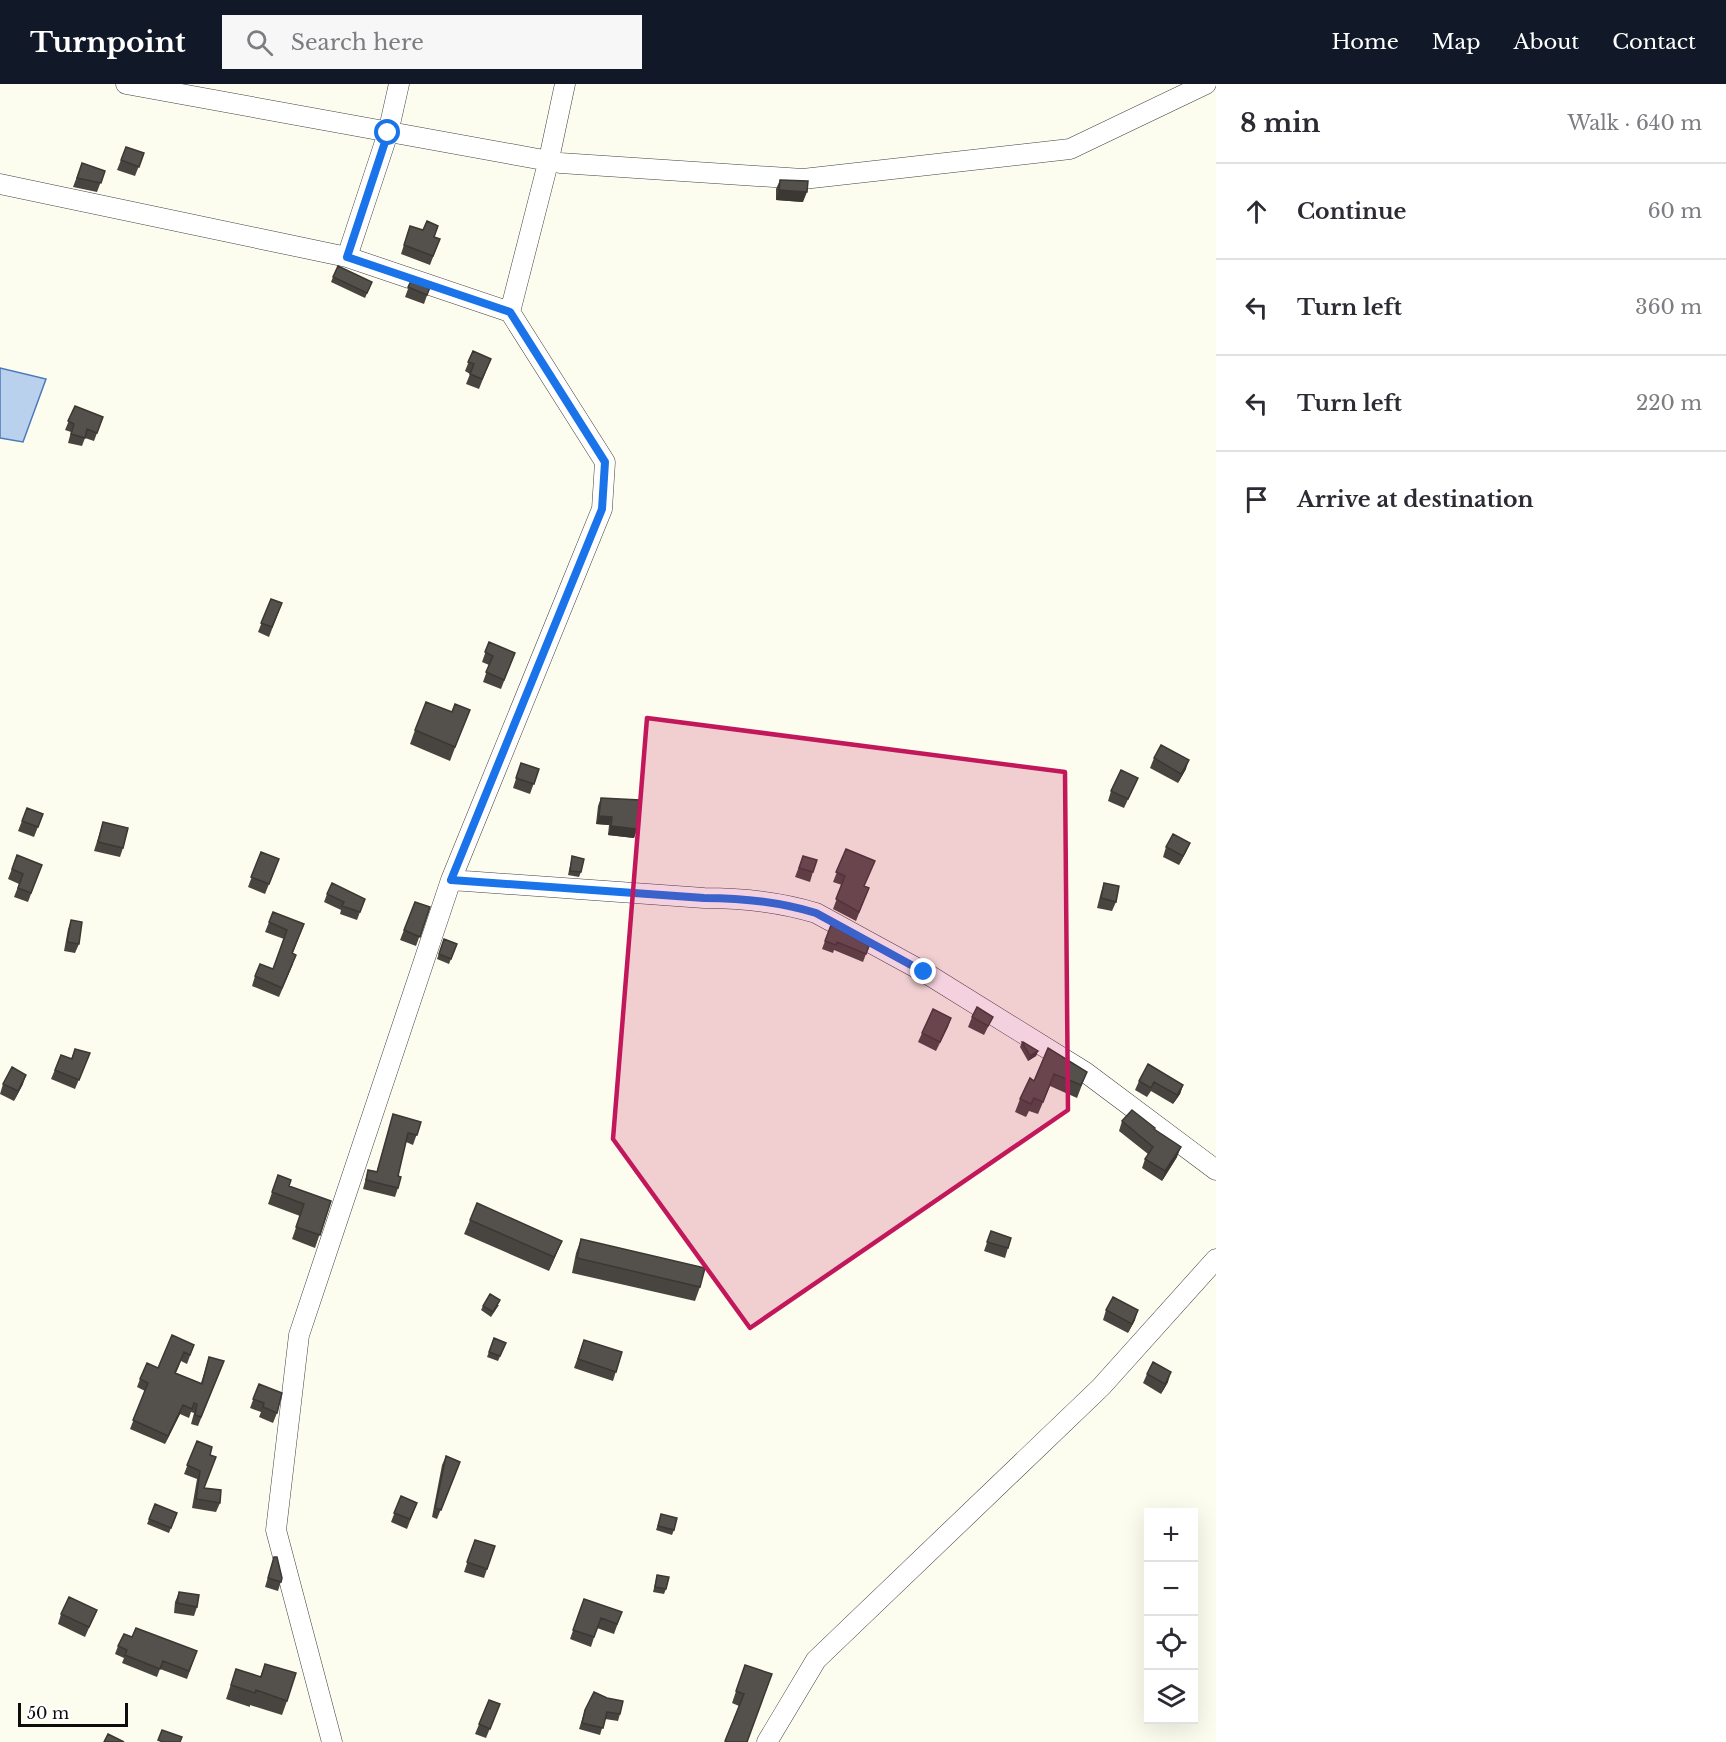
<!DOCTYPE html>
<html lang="en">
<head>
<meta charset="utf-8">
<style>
	:root { --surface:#fff; --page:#f7f7f7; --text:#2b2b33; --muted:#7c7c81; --line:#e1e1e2; --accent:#111827 }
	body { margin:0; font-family:"Libre Baskerville",serif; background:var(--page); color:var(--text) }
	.controls { position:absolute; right:18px; bottom:18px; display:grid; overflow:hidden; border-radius:0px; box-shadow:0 6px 24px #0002 }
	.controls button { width:54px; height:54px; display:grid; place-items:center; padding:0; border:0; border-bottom:2px solid var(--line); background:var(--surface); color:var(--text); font:30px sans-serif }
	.scale { position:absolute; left:18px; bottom:15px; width:110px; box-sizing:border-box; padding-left:6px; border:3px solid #0d0d0d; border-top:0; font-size:16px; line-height:21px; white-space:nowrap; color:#0d0d0d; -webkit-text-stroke:4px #fff; paint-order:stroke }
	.stop { position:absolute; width:18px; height:18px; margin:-14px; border:4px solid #1a73e8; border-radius:50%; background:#fff }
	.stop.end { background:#1a73e8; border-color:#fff; box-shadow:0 2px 6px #0008 }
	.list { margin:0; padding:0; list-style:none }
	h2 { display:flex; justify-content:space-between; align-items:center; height:78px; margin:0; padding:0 24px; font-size:26px }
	h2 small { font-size:20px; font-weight:400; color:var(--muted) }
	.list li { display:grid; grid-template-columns:39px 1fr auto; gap:18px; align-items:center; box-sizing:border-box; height:96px; padding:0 24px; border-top:2px solid var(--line) }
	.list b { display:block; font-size:22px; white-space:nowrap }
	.list em { font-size:20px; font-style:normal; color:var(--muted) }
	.icon { flex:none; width:33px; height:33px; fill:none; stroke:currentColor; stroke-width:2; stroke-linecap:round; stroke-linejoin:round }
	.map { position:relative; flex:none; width:1216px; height:1658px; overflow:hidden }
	header { display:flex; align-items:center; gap:36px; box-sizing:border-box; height:84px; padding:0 30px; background:var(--accent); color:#fff }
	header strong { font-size:28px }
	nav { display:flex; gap:33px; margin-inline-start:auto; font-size:21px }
	.search { width:420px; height:54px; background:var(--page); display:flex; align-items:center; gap:15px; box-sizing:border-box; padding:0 21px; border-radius:0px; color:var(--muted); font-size:22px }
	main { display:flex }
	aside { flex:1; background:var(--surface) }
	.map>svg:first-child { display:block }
	.water { fill:#bad1ee; stroke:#4a7abc; stroke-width:1.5 }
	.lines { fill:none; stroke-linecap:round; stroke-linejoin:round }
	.minor-casing { stroke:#404040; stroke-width:21 }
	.minor { stroke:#fff; stroke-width:20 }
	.wall { fill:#484540 }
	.shaded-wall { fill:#3b3834 }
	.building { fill:#54504b; stroke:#3b3834; stroke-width:1.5 }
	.route { stroke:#1a73e8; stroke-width:8 }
	.marked { fill:#c2185b; fill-opacity:0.2; stroke:#c2185b; stroke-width:4.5; stroke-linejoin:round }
</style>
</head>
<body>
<header>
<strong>Turnpoint</strong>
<div class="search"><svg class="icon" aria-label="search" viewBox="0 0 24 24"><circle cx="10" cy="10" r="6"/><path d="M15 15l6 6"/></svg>Search here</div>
<nav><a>Home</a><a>Map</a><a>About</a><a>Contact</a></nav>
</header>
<main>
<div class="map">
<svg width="1216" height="1658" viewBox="0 0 1216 1658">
	<rect width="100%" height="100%" fill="#fdfdef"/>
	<path class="water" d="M0 284 46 295 23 358 0 354Z"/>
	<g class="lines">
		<g class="minor-casing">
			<path id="minor" d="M126 0 560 79 803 95 1070 65 1206 0
				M0 100 347 173
				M510 228 549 75 565 0
				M451 796 704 814C742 814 780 818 816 829L924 888 1085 988 1216 1086
				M332 1658 276 1446 299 1251 451 796 602 425 605 378 510 228 347 173 388 49 399 0
				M767 1658 816 1576 1101 1303 1216 1175"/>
		</g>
		<use href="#minor" class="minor"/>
	</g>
	<path class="wall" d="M126 63 144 69 135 92 117 86Z
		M82 79 105 87 97 108 73 103Z
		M780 96 803 118 776 116V105Z
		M410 142 440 155 430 181 401 170Z
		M333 193 372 198 365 214 331 198Z
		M411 197 430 203 424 220 405 213Z
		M473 267 491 275 479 305 466 300 470 290 465 287Z
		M75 322 103 333 94 357 85 354 82 362 68 359 71 348 65 346Z
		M271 515 282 519 269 553 258 548Z
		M489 558 515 569 501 605 483 598 489 581 482 578Z
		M452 628 464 640 450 677 410 660 415 646Z
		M1154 674 1186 685 1178 699 1150 684Z
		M521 679 539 685 530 710 513 704Z
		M1138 694 1124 724 1108 717 1111 707Z
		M601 714 637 745 634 754 608 751 609 741 596 740 598 722Z
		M27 724 43 730 34 753 18 747Z
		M103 738 123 764 120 773 94 767Z
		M1190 759 1186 768 1179 781 1163 773 1166 763Z
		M846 765 865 802 869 804 856 837 833 825 842 801 833 798Z
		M261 768 279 775 265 810 248 803Z
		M17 771 42 781 28 818 14 813 19 800 8 795Z
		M572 772 581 788 579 793 568 791Z
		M803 772 813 788 810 798 795 793Z
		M1104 799 1116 818 1112 827 1097 824 1101 808Z
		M327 810 365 815 357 836 340 830 341 826 324 818Z
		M415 818 430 823 416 862 400 856Z
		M273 828 304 840 293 869V880L279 913 252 902 255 892 273 885 284 855 265 848Z
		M71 836 79 860 75 869 64 867 68 845Z
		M831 841 869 862 863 878 834 866 833 869 822 865Z
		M444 855 457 860 449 880 437 875Z
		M972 933H993L984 951 968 943Z
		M951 934 936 967 918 958 922 949Z
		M1022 958 1038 967 1036 972 1028 977 1020 963Z
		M1048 964 1087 988 1077 1014 1050 1002 1038 1030 1029 1027 1026 1033 1015 1028 1020 1015 1034 997Z
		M75 965 90 969 75 1005 51 995 61 971 71 975Z
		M1139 997 1183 1001 1180 1010 1173 1020 1151 1007 1147 1013 1135 1006Z
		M3 1000H23L14 1017 0 1010Z
		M393 1030 421 1038 413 1061 406 1058 398 1092V1104L395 1113 363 1105 368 1086 377 1087Z
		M1122 1037 1155 1046 1177 1073 1162 1097 1142 1084 1145 1075 1148 1070 1119 1047Z
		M278 1091 289 1102 331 1117 315 1164 292 1155 300 1132 268 1120Z
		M470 1136 562 1157 549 1187 464 1150Z
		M991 1147 1011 1154 1005 1174 984 1167Z
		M581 1155 700 1203 695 1217 572 1189 576 1169Z
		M499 1221 491 1233 481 1226 483 1222Z
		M1106 1226 1135 1236 1128 1249 1103 1236Z
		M494 1254 506 1259 498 1277 487 1273Z
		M584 1256 622 1268 613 1297 574 1284Z
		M194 1261 187 1280 181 1277 176 1289 201 1299 209 1273 224 1277 198 1342 191 1340 194 1329 191 1328 189 1334 180 1330 165 1360 130 1345 145 1307 137 1303 140 1295Z
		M1147 1290 1168 1298 1161 1310 1143 1299Z
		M259 1300 277 1329 273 1339 259 1333 261 1328 250 1324Z
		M197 1357 210 1371 204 1404 220 1419 216 1428 192 1424 197 1395 184 1390Z
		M446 1372 460 1378 437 1435 432 1433 442 1381Z
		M401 1412 417 1419 407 1445 391 1438Z
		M155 1420 177 1429 169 1449 147 1440Z
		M660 1434 674 1446 672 1451 656 1446Z
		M475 1456 495 1462 484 1494 464 1488Z
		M274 1473 282 1494 278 1507 265 1503Z
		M657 1491 666 1505 664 1510 653 1508Z
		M179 1508 197 1523 194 1532 174 1529 175 1518Z
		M584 1515 622 1528 614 1550 597 1544 591 1563 570 1555Z
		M97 1526 85 1553 58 1540 61 1530Z
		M132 1553 197 1567 187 1595 160 1585 157 1593 122 1579 124 1574 115 1570 118 1562Z
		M265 1580 287 1617 282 1631 250 1621V1623L226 1615 236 1585 260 1593Z
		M745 1581 747 1658H725L739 1622 732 1619Z
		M594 1608 620 1630 618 1637 605 1635 600 1651 579 1645 585 1626Z
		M489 1616 500 1620 486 1654 475 1650Z"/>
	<path class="shaded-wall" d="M779 106 807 108 803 118 776 116Z
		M1189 676 1186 685 1178 699 1181 690Z
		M599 732 612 733 609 741 596 740Z
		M611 742 637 745 634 754 608 751Z
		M1190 759 1186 768 1179 781 1183 772Z
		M951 934 948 943 936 967 940 958Z
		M1038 967 1036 972 1028 977 1030 972Z
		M26 991 23 1000 14 1017 18 1007Z
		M1183 1001 1180 1010 1173 1020 1177 1011Z
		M1181 1063 1177 1073 1162 1097 1165 1087Z
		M562 1157 556 1171 549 1187 554 1173Z
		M1138 1226 1135 1236 1128 1249 1132 1240Z
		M1171 1288 1168 1298 1161 1310 1165 1300Z
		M183 1321 180 1330 165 1360 168 1352Z"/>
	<path class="building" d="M126 63 144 69 139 83 121 76Z
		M82 79 105 87 101 99 77 94Z
		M780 96 808 97 807 108 779 106Z
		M427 137 438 142 434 153 440 155 433 172 404 161 410 142 423 146Z
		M338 182 372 198 367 209 333 193Z
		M411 197 430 203 427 211 408 203Z
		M473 267 491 275 482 295 470 290 474 280 468 278Z
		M75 322 103 333 97 349 87 345 85 354 71 350 74 340 68 337Z
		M271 515 282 519 272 543 261 539Z
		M489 558 515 569 504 596 486 588 493 572 485 568Z
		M426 618 452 628 455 620 470 626 455 663 415 646Z
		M1161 661 1189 676 1181 690 1154 674Z
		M521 679 539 685 534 700 516 694Z
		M1121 686 1138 694 1128 715 1111 707Z
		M601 714 640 716 637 745 611 742 612 733 599 732Z
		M27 724 43 730 38 743 22 737Z
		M103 738 128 744 123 764 98 758Z
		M1173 750 1190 759 1183 772 1166 763Z
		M846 765 875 777 864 802 869 804 859 828 836 815 845 792 836 788Z
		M261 768 279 775 269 800 251 793Z
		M17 771 42 781 31 809 18 804 23 790 12 785Z
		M572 772 584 775 581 788 570 787Z
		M803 772 817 776 813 788 799 784Z
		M332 799 365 815 360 828 342 822 344 818 327 810Z
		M1104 799 1119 802 1116 818 1101 814Z
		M415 818 430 823 420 853 404 846Z
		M273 828 304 840 292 869 296 871 282 904 255 892 260 880 273 885 287 846 269 838Z
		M71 836 82 838 79 860 67 858Z
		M831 841 869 862 866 870 837 858 836 861 825 857Z
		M444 855 457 860 451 875 439 870Z
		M977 923 993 933 988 942 972 933Z
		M933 925 951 934 940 958 922 949Z
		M1022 958H1023L1038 967 1030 972Z
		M1048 964 1087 988 1081 1001 1054 990 1043 1018 1034 1014 1031 1020 1020 1015 1030 994 1034 997Z
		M75 965 90 969 79 996 55 986 61 971 72 975Z
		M1148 980 1183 1001 1177 1011 1154 998 1151 1004 1139 997Z
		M12 983 26 991 18 1007 3 1000Z
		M1132 1026 1155 1044 1154 1045 1181 1063 1165 1087 1145 1075 1153 1063 1122 1037Z
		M393 1030 421 1038 417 1051 408 1049 398 1092 401 1093 398 1104 366 1096 368 1086 377 1088Z
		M278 1091 291 1096 289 1102 331 1117 320 1151 296 1143 304 1120 272 1108Z
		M477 1119 562 1157 554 1173 470 1136Z
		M991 1147 1011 1154 1008 1164 987 1158Z
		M581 1155 705 1184 700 1203 577 1174Z
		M490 1210 500 1216 493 1228 483 1222Z
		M1113 1213 1138 1226 1132 1240 1106 1226Z
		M172 1251 194 1261 190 1271 184 1268 175 1289 202 1300 209 1273 224 1277 201 1333 195 1331 197 1320 194 1319 192 1325 183 1321 168 1352 133 1336 148 1299 140 1295 147 1279 158 1284Z
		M494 1254 506 1259 500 1272 489 1268Z
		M584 1256 622 1268 616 1288 578 1275Z
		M1153 1278 1171 1288 1165 1300 1147 1290Z
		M259 1300 282 1309 277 1329 263 1323 264 1319 253 1315Z
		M197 1357 212 1363 210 1371 216 1373 204 1404 221 1406 220 1419 196 1415 200 1387 187 1381Z
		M446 1372 460 1378 441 1426 435 1424Z
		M401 1412 417 1419 410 1435 394 1429Z
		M155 1420 177 1429 171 1444 149 1435Z
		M661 1430 677 1434 674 1446 658 1442Z
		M475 1456 495 1462 487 1485 467 1478Z
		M274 1473H277L282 1494 281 1498 268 1494Z
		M657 1491 669 1493 666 1505 655 1503Z
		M179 1508 199 1511 197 1523 177 1519Z
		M69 1513 97 1526 89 1543 61 1530Z
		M584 1515 622 1528 617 1540 601 1534 594 1553 573 1546Z
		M136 1544 197 1567 189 1587 163 1577 160 1585 125 1571 127 1566 118 1562 124 1550 132 1553Z
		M265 1580 296 1589 287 1617 256 1606 255 1609 231 1601 236 1585 261 1593Z
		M745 1581 772 1590 747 1658H728L725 1657 744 1610 736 1607Z
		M594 1608 607 1614 623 1617 620 1630 607 1628 603 1644 582 1639 585 1626Z
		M489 1616 500 1620 490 1645 479 1640Z
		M162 1646 182 1653 180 1658H163L158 1656Z
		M108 1650 124 1658H104Z"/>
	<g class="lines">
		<path class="route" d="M388 49 347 173 510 228 605 378 602 425 451 796 704 814C742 814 780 818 816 829L924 888"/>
	</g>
	<path class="marked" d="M647 634 1065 688 1068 1026 750 1244 613 1055Z"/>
</svg>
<div class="controls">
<button>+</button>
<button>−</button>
<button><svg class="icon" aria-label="locate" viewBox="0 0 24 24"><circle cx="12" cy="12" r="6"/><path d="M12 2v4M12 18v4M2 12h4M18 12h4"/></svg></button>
<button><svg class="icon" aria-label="layers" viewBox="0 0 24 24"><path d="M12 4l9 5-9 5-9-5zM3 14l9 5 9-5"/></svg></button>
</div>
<div class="scale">50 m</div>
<div class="stop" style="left:388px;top:49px"></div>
<div class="stop end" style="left:924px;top:888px"></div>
</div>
<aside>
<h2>8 min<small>Walk · 640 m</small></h2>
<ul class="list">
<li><svg class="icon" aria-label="ahead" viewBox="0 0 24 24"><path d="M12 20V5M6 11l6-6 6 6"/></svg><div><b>Continue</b></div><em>60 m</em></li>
<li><svg class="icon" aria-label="left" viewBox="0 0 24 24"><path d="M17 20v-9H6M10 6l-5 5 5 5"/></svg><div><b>Turn left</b></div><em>360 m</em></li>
<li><svg class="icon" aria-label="left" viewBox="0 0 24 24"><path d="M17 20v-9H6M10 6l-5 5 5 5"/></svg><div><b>Turn left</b></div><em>220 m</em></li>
<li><svg class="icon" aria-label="arrive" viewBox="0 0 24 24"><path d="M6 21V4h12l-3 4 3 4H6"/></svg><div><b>Arrive at destination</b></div></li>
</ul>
</aside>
</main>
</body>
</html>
